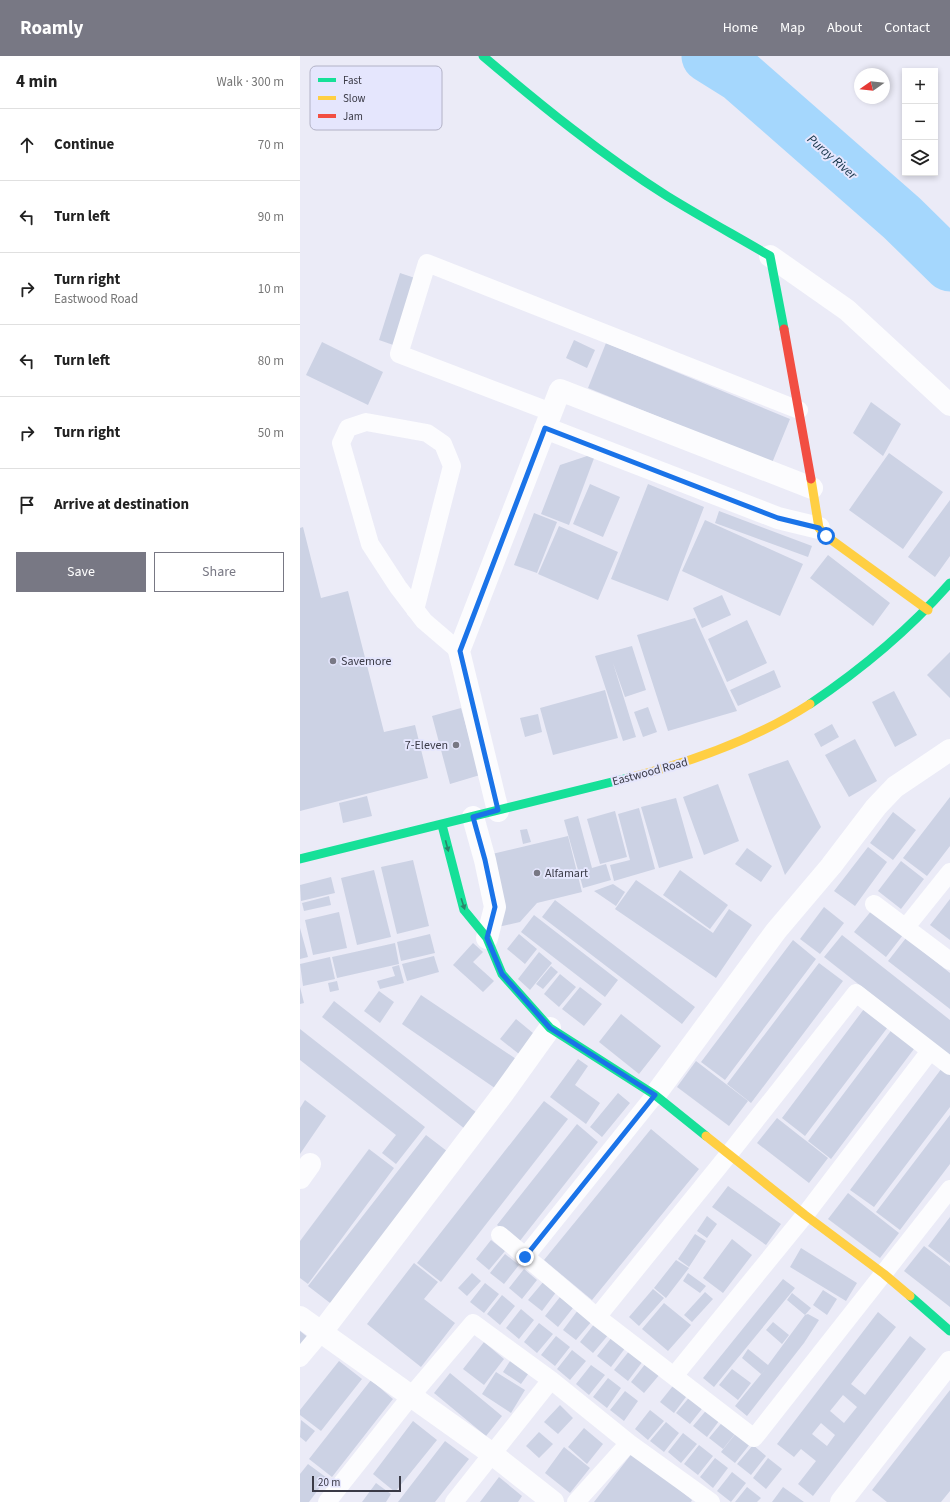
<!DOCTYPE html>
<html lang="en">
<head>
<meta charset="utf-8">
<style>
	:root { --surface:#fff; --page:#f2f2f2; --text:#222; --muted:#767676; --line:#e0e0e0; --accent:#787884 }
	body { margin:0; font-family:"Source Sans 3",sans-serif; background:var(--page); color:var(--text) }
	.controls { position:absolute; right:12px; top:12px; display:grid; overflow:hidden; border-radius:0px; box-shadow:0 2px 6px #0003 }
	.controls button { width:36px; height:36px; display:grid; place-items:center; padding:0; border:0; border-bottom:1px solid var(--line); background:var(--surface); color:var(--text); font:20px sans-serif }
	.compass { position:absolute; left:554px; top:12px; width:36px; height:36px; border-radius:50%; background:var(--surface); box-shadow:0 2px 6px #0003; rotate:256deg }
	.scale { position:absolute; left:12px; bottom:10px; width:89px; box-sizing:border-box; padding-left:4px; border:2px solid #3a3a46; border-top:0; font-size:11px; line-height:14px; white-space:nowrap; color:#3a3a46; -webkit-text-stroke:3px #e5e6fd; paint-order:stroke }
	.stop { position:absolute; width:12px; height:12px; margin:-9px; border:3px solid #1a73e8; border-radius:50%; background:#fff }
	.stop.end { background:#1a73e8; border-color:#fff; box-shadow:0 1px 4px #0008 }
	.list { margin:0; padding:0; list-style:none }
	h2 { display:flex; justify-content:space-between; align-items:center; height:52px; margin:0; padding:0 16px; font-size:17px }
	h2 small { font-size:13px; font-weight:400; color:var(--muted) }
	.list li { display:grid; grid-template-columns:26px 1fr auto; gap:12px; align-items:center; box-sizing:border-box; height:72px; padding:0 16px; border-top:1px solid var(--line) }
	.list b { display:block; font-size:15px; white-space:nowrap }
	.list p { margin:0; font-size:13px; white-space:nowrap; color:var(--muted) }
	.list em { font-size:13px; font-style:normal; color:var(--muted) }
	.actions { display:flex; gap:8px; padding:12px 16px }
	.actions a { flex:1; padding:9px 0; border:1px solid var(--accent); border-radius:0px; text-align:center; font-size:14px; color:var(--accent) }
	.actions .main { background:var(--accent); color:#fff }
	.icon { flex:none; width:22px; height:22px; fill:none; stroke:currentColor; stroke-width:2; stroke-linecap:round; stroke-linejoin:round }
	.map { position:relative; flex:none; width:650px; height:1446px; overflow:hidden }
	header { display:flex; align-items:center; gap:24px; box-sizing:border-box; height:56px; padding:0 20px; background:var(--accent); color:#fff }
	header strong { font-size:19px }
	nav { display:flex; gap:22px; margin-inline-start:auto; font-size:14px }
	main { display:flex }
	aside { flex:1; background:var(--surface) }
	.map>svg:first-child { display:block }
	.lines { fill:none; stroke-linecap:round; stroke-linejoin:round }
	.river { stroke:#a5d7fd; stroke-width:53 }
	.building { fill:#ccd2e4; fill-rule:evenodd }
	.lane { stroke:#fcfcfe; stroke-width:18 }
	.street { stroke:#fcfcfe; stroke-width:22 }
	.fast { stroke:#16e098; stroke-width:9 }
	.slow { stroke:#ffcf43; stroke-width:9 }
	.jam { stroke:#f24e42; stroke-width:9 }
	.oneway { fill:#2a856b }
	.route { stroke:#1a73e8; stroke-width:5 }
	.poi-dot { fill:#787884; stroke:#e5e6fd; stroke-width:1.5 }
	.labels { text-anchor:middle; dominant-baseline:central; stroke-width:4; stroke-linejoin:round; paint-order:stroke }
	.poi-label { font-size:12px; fill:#3a3a46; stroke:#e5e6fd; text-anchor:start }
	.street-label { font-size:12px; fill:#3a3a46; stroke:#e5e6fd }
	.water-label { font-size:13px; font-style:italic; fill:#143347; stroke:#e5e6fd }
	.key { fill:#e5e6fd; stroke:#b2b2c6; stroke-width:1 }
	.key-label { font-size:11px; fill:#3a3a46 }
</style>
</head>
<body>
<header>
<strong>Roamly</strong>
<nav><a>Home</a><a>Map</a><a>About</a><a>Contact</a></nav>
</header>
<main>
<aside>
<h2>4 min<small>Walk · 300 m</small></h2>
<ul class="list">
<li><svg class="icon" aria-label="ahead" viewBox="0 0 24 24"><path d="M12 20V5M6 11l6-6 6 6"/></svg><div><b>Continue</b></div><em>70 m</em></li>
<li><svg class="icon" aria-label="left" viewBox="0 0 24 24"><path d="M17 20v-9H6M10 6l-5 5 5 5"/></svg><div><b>Turn left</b></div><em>90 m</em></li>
<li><svg class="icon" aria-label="right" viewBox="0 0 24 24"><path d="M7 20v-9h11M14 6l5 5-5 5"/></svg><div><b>Turn right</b><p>Eastwood Road</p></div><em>10 m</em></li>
<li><svg class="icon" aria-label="left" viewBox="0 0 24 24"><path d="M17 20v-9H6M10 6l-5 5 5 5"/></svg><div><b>Turn left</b></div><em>80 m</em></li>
<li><svg class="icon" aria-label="right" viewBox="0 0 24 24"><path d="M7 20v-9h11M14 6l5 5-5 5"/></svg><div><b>Turn right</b></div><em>50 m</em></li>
<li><svg class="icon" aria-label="arrive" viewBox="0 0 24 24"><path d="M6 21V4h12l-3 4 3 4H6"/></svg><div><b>Arrive at destination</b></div></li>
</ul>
<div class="actions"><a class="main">Save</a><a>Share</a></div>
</aside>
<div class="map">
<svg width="650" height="1446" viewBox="0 0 650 1446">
	<rect width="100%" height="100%" fill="#ebebf7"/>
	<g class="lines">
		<path class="river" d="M408 0 440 20 602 162 650 209"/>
	</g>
	<path class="building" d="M100 217 121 224 99 291 79 284Z
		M274 284 295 294 287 312 266 302Z
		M22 286 83 316 68 349 6 319Z
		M306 287 490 363 472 407 288 332Z
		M571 346 601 368 583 400 553 377Z
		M296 397 269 469 241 458 260 409Z
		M589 397 643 436 603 493 549 454Z
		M290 428 320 441 303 481 273 468Z
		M348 428 404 451 368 545 311 523Z
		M650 444V500L635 521 608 501Z
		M419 455 512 490 508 501 415 467Z
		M234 457 257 466 237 517 214 509Z
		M405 464 503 508 480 560 382 515Z
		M259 470 318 496 298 544 238 518Z
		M3 471 21 542 48 535 84 676 115 669 128 722 0 755V472Z
		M528 499 590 547 573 570 510 522Z
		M422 539 431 559 402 572 393 552Z
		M395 562 437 655 368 675 337 579Z
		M447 564 467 607 427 626 408 583Z
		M332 590 346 634 325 641 313 607 336 681 323 685 295 600Z
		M650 596V642L627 619Z
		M474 614 481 631 438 650 430 634Z
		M305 634 318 682 253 699 240 652Z
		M594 635 617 679 595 691 572 646Z
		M348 651 357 676 343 681 334 656Z
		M161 652 180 719 150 728 132 660Z
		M238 658 242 676 225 681 220 662Z
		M532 668 539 681 521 691 514 678Z
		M555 683 577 725 549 741 525 699Z
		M488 704 521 771 485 819 448 718Z
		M418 728 439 785 404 799 383 741Z
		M67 740 72 760 43 767 39 747Z
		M650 741V790L627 820 603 802Z
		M376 742 393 802 359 812 341 751Z
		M339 752 355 813 314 825 310 809 330 804 318 758Z
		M315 755 327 801 300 808 287 763Z
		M593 756 616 774 593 804 570 787Z
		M278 760 292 812 306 808 311 824 283 832 264 764Z
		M227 773 231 786 223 788 220 774Z
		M268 780 282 836 237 847 220 866 198 871 192 798Z
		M568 791 587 806 555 850 534 835Z
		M447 792 472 810 461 826 435 808Z
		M113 804 129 870 97 878 81 811Z
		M601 805 624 823 601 853 578 835Z
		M74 814 91 881 57 889 41 822Z
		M380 814 428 849 410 873 363 839Z
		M31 821 35 837 1 845 0 829Z
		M336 824 413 877 429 853 452 869 416 922 315 853Z
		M313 828 325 836 316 850 294 835Z
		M29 840 31 849 4 855 2 847Z
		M650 843V884L630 869Z
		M255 844 395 951 382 968 242 861Z
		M524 851 544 867 520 898 500 883Z
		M572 854 603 879 586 901 554 876Z
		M39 856 47 892 13 899 5 864Z
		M234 859 318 924 305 941 221 876Z
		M0 872 8 901 0 903Z
		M130 878 135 897 101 905 97 886Z
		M219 878 237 893 225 908 207 893Z
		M542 879 650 964V1000L524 901Z
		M606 882 650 917V953L588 905Z
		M493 884 516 903 425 1024 401 1006Z
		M95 887 99 908 37 922 32 901Z
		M173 887 183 896 173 906 194 925 183 936 153 909Z
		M239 896 252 907 230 934 218 923Z
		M134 900 139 916 107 925 102 908Z
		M30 901 35 923 3 930 0 908Z
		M519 907 543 925 451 1047 427 1028Z
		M99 909 104 927 80 933 77 925 95 920 92 911Z
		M251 910 258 916 243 933 236 928Z
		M260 918 276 931 259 951 244 938Z
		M37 925 39 934 30 936 28 927Z
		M0 931 4 947 0 948Z
		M280 931 302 948 284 970 262 953Z
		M79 935 94 946 80 967 64 955Z
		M121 939 222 1007 202 1037 102 968Z
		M34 945 177 1057 165 1073 22 961Z
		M567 949 591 967 505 1080 482 1062Z
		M321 958 361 990 339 1018 299 986Z
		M216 963 239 982 224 1002 200 983Z
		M593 972 617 989 531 1103 508 1085Z
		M0 973 125 1071 96 1108 82 1097 96 1079 0 1004Z
		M278 1003 288 1010 275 1029 300 1047 286 1068 250 1041Z
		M396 1005 448 1045 429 1070 377 1031Z
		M642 1012 650 1018V1051L574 1151 550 1134Z
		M318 1037 330 1047 302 1081 290 1071Z
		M5 1044 26 1060 0 1098V1052Z
		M244 1045 268 1063 141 1226 117 1207Z
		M650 1059V1108L600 1174 576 1156Z
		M477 1062 528 1102 509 1127 457 1087Z
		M277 1068 298 1086 219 1186 197 1169Z
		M351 1073 399 1113 292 1244 244 1204Z
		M126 1079 152 1099 34 1250 8 1230Z
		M69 1093 94 1112 8 1228 0 1222V1185Z
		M428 1130 481 1168 466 1189 412 1151Z
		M548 1137 599 1177 580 1202 528 1163Z
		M407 1160 417 1168 407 1182 397 1175Z
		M650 1161V1207L628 1190Z
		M395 1178 406 1185 389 1211 378 1203Z
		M432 1183 452 1199 423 1237 403 1222Z
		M191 1184 205 1195 189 1214 176 1203Z
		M624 1190 650 1210V1251L604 1215Z
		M501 1192 557 1227 546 1245 490 1211Z
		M205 1198 219 1209 204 1228 190 1217Z
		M376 1204 389 1212 366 1242 354 1232Z
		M114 1207 138 1226 124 1243 155 1267 121 1311 67 1268Z
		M224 1213 237 1224 222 1243 209 1232Z
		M172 1217 181 1225 167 1240 158 1232Z
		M388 1217 406 1230 400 1237 383 1225Z
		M483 1223 495 1232 414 1331 403 1322Z
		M244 1225 257 1235 242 1255 228 1244Z
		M185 1227 199 1238 184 1257 170 1246Z
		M353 1233 364 1242 339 1270 329 1261Z
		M523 1234 537 1243 527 1259 513 1249Z
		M405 1236 413 1243 392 1266 384 1259Z
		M492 1237 511 1252 505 1259 487 1244Z
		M202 1239 215 1250 200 1269 187 1258Z
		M260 1241 273 1252 258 1271 245 1260Z
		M364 1247 391 1269 368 1295 342 1273Z
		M221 1253 234 1264 219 1283 206 1272Z
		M278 1254 292 1265 276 1284 263 1274Z
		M578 1256 596 1271 551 1328 565 1339 610 1280 626 1293 513 1440 498 1428 516 1405 501 1393 494 1401 477 1388ZM543 1339 557 1351 544 1367 530 1355ZM521 1367 535 1379 527 1390 512 1378Z
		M508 1258 519 1264 504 1287 447 1360 435 1350 466 1312 461 1318 442 1302 448 1293 468 1309 505 1259Z
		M473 1266 489 1279 482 1288 466 1274Z
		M239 1267 253 1278 237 1297 224 1286Z
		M295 1267 309 1278 293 1297 280 1286Z
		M0 1275 15 1287 0 1306Z
		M256 1280 270 1291 255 1310 241 1299Z
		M312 1281 326 1291 311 1311 297 1300Z
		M184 1286 204 1303 184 1329 163 1313Z
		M272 1294 286 1305 270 1324 257 1313Z
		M330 1294 343 1305 328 1325 314 1314Z
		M212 1302 231 1314 221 1328 203 1316Z
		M39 1305 62 1323 21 1375 0 1359V1354Z
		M346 1307 360 1318 344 1337 331 1326Z
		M291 1309 305 1319 289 1339 276 1328Z
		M432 1313 451 1327 438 1344 419 1329Z
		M196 1316 225 1334 211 1357 182 1338Z
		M150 1317 202 1360 186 1380 134 1337Z
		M308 1322 321 1332 307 1352 293 1341Z
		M71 1324 93 1343 32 1421 9 1403Z
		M376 1326 389 1337 374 1357 360 1346Z
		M650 1334V1435L641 1446H587L572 1434Z
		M325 1335 338 1345 324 1365 310 1354Z
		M392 1338 405 1349 390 1368 376 1357Z
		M260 1349 273 1362 258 1378 244 1366Z
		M409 1351 422 1361 407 1381 393 1370Z
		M350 1354 364 1365 348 1384 335 1373Z
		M425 1363 438 1374 423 1393 409 1382Z
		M1 1364 15 1375 6 1386 0 1381Z
		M113 1365 137 1384 95 1436 73 1418Z
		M366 1366 379 1377 364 1396 350 1385Z
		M284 1372 303 1388 287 1408 268 1391Z
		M239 1376 253 1388 239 1402 226 1390Z
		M383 1377 397 1388 381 1407 368 1396Z
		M436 1377 450 1388 435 1407 421 1396Z
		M145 1385 169 1403 135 1446H98Z
		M399 1389 413 1400 398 1419 384 1408Z
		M453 1389 466 1400 451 1419 437 1408Z
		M264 1391 290 1412 270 1437 245 1417Z
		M333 1396 392 1444 391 1446H294Z
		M415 1402 428 1412 413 1432 400 1421Z
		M468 1402 482 1413 466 1433 453 1422Z
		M8 1408 27 1422 9 1446H0V1418Z
		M432 1416 446 1427 431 1446 417 1435Z
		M199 1421 222 1440 218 1446H180Z
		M76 1427 91 1438 86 1446H62Z
		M447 1431 461 1442 457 1446H435Z
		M483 1431 504 1446H472Z"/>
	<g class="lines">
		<path class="lane" d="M251 356 99 298 127 207 499 354
			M115 554 152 410 143 388 127 377 66 366 48 372 41 387 70 488 98 531 124 565 159 595
			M574 848 650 905
			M606 871 650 816
			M200 1179 297 1261 454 1382 650 1133
			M225 1201 355 1039
			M297 1261 429 1098 556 937 650 1010
			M0 1302 21 1277
			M374 1320 505 1159 630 995
			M27 1446 111 1340 173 1267 251 1324 329 1387 411 1446
			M154 1446 251 1324
			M276 1446 329 1387"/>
		<path class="street" d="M470 200 547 254 650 349
			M245 372 478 462 519 472
			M198 755 159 595 260 334 512 432
			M173 761 185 804 195 851 187 882
			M355 1039 476 875 531 810 576 751 595 731 650 694
			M0 1122 10 1108
			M0 1261 191 1397 253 1446
			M21 1277 202 1039 250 972
			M541 1446 650 1306"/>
		<path class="fast" d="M183 0C242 50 302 99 367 140 401 161 436 180 470 200L484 273
			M510 648C562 613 609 574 650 527
			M142 769 164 854 187 882 202 918 250 972 355 1039 406 1080
			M0 803 328 722
			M610 1240 650 1275"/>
		<path class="slow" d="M511 423 519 472 526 480 628 554
			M328 722C392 706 454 684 510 648
			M406 1080 505 1159 584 1218 610 1240"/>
		<path class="jam" d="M484 273 511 423"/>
	</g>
	<defs><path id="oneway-solid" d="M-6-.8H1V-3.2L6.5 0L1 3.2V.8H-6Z"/></defs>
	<g class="oneway">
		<use href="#oneway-solid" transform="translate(147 790) rotate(75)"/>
		<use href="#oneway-solid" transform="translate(163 848) rotate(72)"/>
	</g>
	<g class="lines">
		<path class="route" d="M225 1201 355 1039 250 972 202 918 187 882 195 851 185 804 173 761 198 754 160 595 245 372 478 462 519 472 526 480"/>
	</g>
	<g class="poi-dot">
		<circle cx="33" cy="605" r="4"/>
		<circle cx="156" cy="689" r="4"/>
		<circle cx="237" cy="817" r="4"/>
	</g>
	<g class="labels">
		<g class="poi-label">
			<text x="41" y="605">Savemore</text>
			<text x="148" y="689" text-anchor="end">7-Eleven</text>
			<text x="245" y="817">Alfamart</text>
		</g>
		<g class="street-label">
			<text transform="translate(350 716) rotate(-15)">Eastwood Road</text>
		</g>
		<g class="water-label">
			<text transform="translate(532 101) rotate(41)">Puray River</text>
		</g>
	</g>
	<rect x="10" y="10" width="132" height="64" rx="6" class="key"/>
	<rect x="18" y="22" width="18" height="4" fill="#16e098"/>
	<rect x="18" y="40" width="18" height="4" fill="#ffcf43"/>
	<rect x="18" y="58" width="18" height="4" fill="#f24e42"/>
	<g class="key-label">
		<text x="43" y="28">Fast</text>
		<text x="43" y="46">Slow</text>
		<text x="43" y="64">Jam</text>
	</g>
</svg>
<div class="controls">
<button>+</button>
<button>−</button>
<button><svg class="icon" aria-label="layers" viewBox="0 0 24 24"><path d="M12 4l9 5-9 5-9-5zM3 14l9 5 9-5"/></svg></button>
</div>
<svg class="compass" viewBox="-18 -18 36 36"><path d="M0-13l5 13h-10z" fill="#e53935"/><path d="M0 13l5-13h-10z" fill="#767676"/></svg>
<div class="scale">20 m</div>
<div class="stop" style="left:526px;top:480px"></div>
<div class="stop end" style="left:225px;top:1201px"></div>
</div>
</main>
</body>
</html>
